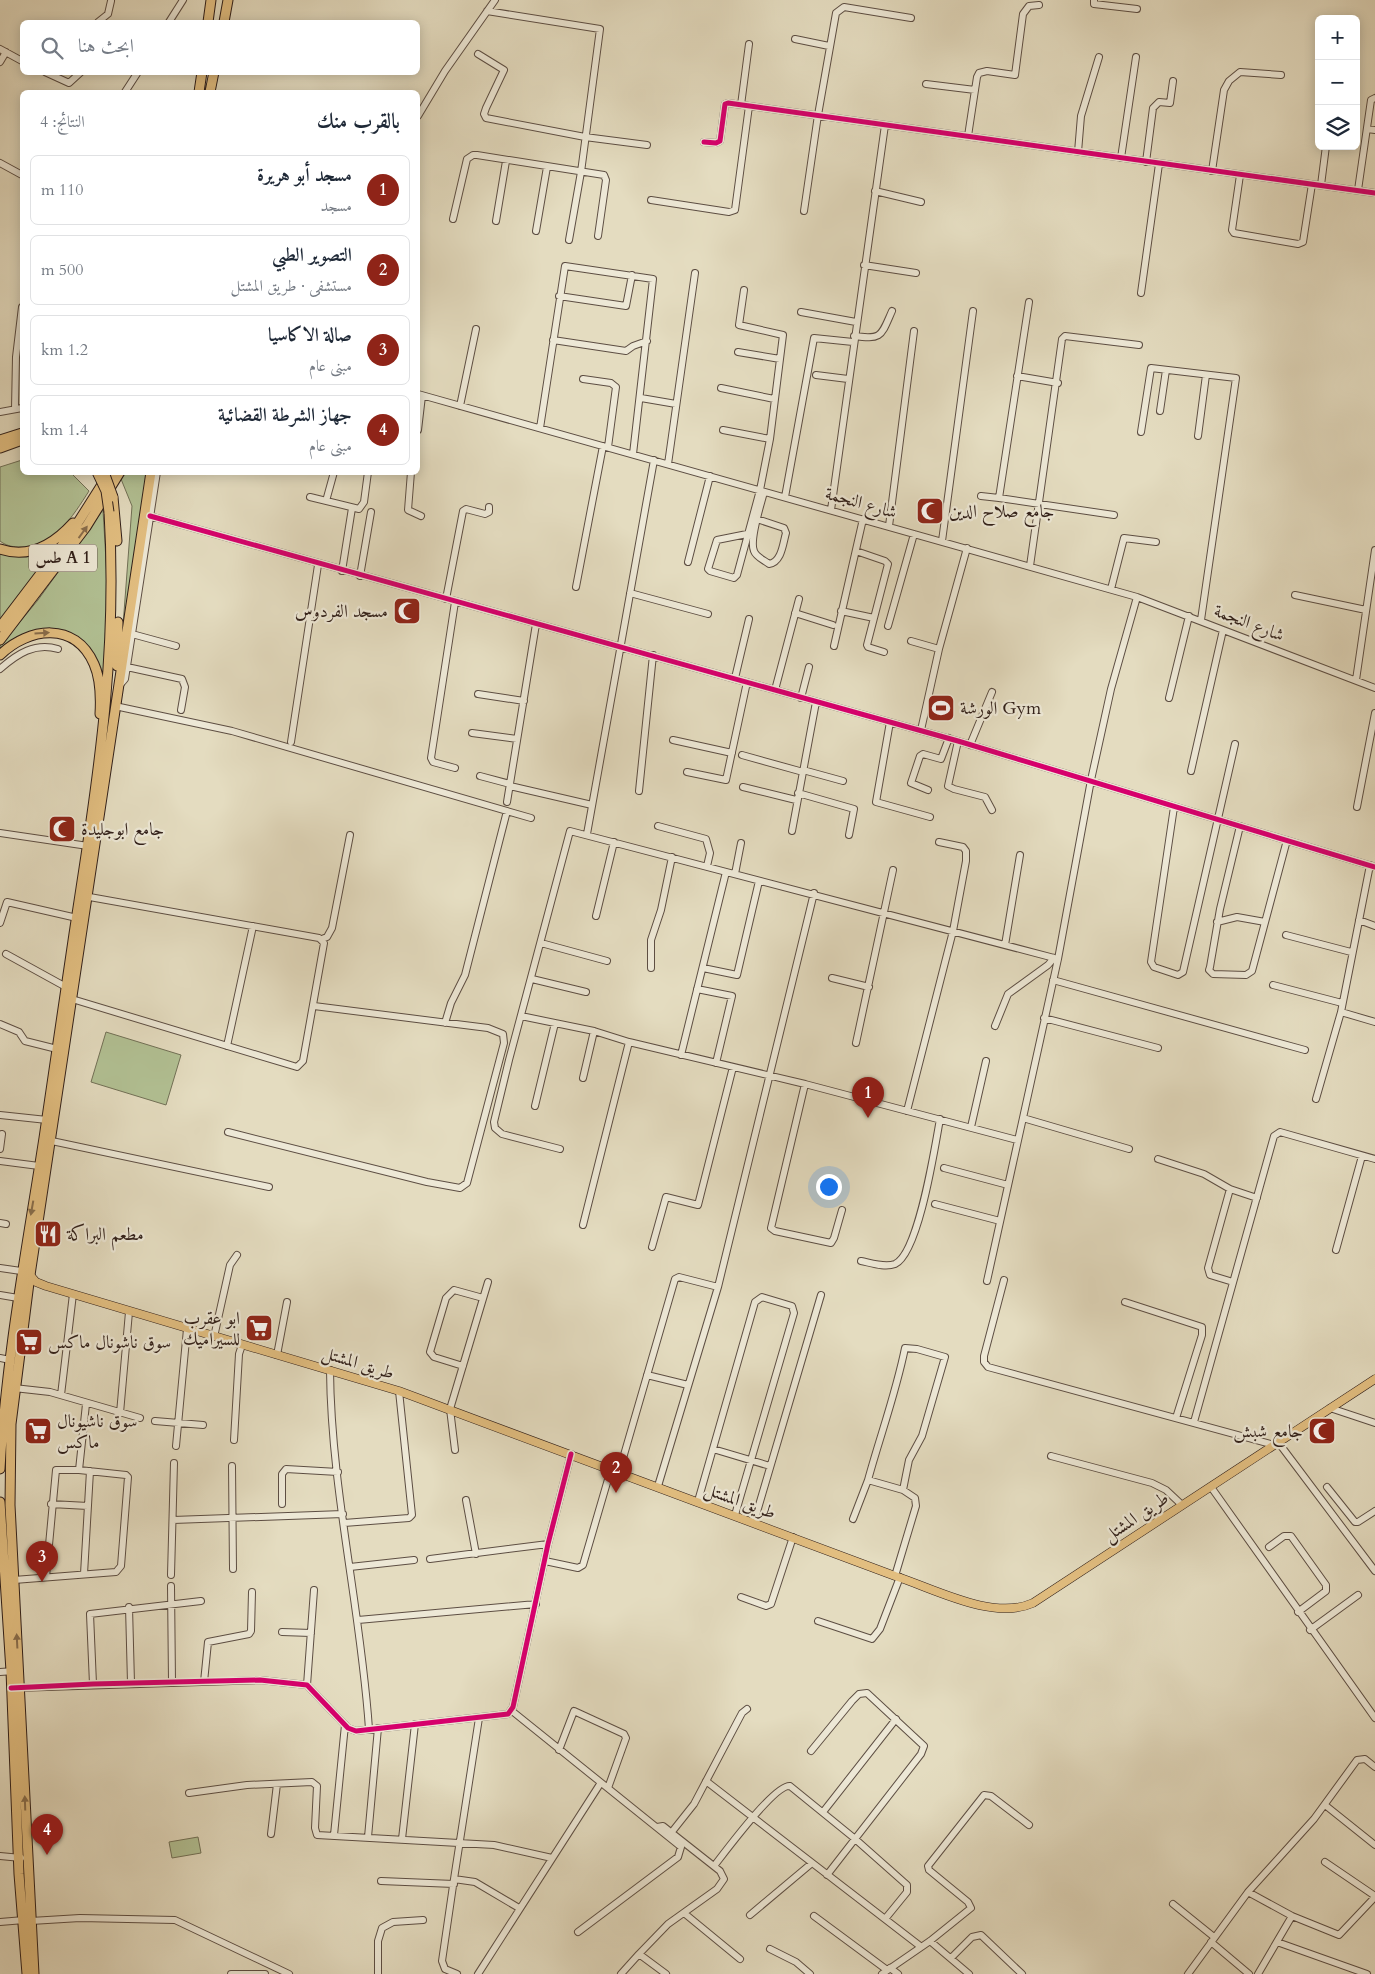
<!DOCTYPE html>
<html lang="ar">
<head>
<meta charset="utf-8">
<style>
	:root { --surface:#fff; --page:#f2f2f3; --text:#1f2937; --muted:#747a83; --line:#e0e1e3; --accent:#8f2418 }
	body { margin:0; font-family:Cardo,Amiri,serif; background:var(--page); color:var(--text); direction:rtl }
	.controls { position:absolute; right:15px; top:15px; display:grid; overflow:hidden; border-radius:8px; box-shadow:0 2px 12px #0003 }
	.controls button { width:45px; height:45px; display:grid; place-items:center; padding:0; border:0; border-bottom:1px solid var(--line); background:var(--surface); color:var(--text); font:25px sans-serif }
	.you { position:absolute; left:828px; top:1186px; width:18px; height:18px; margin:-12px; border:4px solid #fff; border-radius:50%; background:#1a73e8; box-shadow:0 0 0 8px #1a73e833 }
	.badge { display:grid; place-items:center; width:32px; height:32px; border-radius:50%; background:var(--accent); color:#fff; font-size:16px; font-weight:700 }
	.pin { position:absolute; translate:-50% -41px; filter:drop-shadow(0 1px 2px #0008) }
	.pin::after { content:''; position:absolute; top:26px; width:18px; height:15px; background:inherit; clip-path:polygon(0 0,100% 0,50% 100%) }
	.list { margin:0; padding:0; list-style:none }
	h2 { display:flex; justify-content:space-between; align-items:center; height:65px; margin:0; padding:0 20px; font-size:21px }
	h2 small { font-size:16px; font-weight:400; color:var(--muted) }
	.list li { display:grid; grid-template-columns:32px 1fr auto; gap:15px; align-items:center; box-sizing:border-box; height:70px; margin:0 10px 10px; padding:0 10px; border:1px solid var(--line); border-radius:8px }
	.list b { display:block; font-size:19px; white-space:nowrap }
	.list p { margin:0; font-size:16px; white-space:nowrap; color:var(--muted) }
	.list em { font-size:16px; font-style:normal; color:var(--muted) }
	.icon { flex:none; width:28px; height:28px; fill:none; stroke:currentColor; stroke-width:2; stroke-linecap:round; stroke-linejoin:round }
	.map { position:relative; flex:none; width:1375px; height:1974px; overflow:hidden; direction:ltr }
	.search { position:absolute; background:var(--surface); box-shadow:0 2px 12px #0003; left:20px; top:20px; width:400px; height:55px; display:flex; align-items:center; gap:12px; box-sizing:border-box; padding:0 18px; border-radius:8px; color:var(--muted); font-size:19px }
	.panel { position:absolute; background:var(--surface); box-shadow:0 2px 12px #0003; left:20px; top:90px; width:400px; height:385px; border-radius:8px; direction:rtl }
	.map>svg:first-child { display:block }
	.green { fill:#b2c194; stroke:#717056 }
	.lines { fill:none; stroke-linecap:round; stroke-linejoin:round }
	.minor-casing { stroke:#5d4e43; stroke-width:8 }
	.major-casing { stroke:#301f19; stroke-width:9 }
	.highway-casing { stroke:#301f19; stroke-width:11 }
	.minor { stroke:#ede8d6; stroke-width:6 }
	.major { stroke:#e2be80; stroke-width:8 }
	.highway { stroke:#e2be80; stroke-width:9 }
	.highway-bridge-casing { stroke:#301f19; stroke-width:11; stroke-linecap:butt }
	.highway-bridge { stroke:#e2be80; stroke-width:9 }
	.cycleway-casing { stroke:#ede8d6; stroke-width:8 }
	.cycleway { stroke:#d6006c; stroke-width:5 }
	.oneway { fill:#896e4c }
	.labels { text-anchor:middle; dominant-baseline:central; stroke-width:4.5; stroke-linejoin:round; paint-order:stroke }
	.shield { fill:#ede8d6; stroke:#695b52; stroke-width:1 }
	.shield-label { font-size:16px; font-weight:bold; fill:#301f19 }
	.street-label { font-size:18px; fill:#301f19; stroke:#ede8d6 }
	.poi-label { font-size:18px; fill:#301f19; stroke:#ede8d6; text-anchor:start }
</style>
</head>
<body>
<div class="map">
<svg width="1375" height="1974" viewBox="0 0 1375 1974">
	<rect width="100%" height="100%" fill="#e4dcc0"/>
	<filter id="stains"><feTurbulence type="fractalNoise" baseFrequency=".004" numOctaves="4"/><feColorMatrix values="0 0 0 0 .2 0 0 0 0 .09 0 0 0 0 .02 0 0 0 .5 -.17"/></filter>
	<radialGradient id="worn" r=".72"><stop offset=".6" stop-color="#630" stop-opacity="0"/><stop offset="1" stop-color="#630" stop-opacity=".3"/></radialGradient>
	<path class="green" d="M22 460V472L71 473 89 491C73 516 53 549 18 547 12 547 5 545 0 541V467Z
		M124 473H148L121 652 132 506 121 479Z
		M103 510 108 595 103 699 90 652C49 630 42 618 0 649V646L38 600Z
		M65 534 0 620V553L8 555Z
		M106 1032 181 1055 166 1105 91 1082Z
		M198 1837 201 1853 172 1858 169 1842Z"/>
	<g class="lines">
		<g class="minor-casing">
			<path id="minor" d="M1094 0V4L1137 9
				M487 11 600 29 581 172 569 240
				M98 22 108 14 111 1
				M169 22 183 0
				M795 39 829 46
				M0 49 22 61
				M478 54 504 70 486 108 484 114 486 118 585 137 647 145
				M0 62 6 52
				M45 72 69 83 81 72
				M926 84 975 90
				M125 92 138 72
				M741 105 749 44
				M418 116 445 71 495 0
				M1367 129 1375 130
				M968 136 977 77 979 73 987 71 1015 75 1023 14 1029 6 1039 5
				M704 142 716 143 720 141 725 104 728 103 1375 193
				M1078 152 1081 116 1099 57
				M1121 158 1136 57
				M1146 162 1153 108 1159 102 1170 103 1173 81
				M0 163 22 175
				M1212 171 1224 90 1229 81 1240 72 1281 75
				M1240 175 1232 230 1234 233 1298 244 1303 242 1312 184
				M1321 185 1326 146
				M1358 190 1371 100 1375 98
				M875 191 921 202
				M651 200 729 212 735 210 749 106
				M804 211 818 115 836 13 844 7 911 18
				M453 219 467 159 473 155H477L604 175 606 180 598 236
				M496 221 506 161
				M536 231 547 167
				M864 265 916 273
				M744 290 739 325 783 335 770 439 760 490 737 575 734 578 710 571 708 569 717 540 747 534
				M1141 293 1159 164
				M559 296 626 306 632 275
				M1029 302 999 498 1114 515
				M801 312 856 322
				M854 336C882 340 881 336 892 311
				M553 340 626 351 633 346 647 341
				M738 352 780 359
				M816 375 848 379
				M1017 376 1058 383
				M583 379 611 383 616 387 608 447
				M721 388 774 399
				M418 394 1137 597 1375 688
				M641 398 676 404
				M460 406 476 329
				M15 409 16 357 22 307
				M1160 411 1166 370
				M0 412 22 408
				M540 428 565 266 653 279 633 454
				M418 430 422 396
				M723 430 770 439
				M1141 432 1151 368 1236 378 1201 620
				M1198 436 1206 375
				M668 464 695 273
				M411 472 408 510 421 516
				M981 496 999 498
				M310 497 359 509 364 502 368 472
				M785 497 814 338 853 342
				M326 501 334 472
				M831 510 885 125
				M150 516 958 741 1375 867
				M757 519 784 528 786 533C783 543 782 562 769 564 764 560 756 557 754 551 749 540 761 504 764 492
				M889 526 914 331
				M942 541 973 311
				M856 551 885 561 888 564 867 645 868 647 884 652
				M688 562 710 476
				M1030 566 1062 339 1065 336 1139 345
				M342 571 352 508
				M360 576 371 512
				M576 587 603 446
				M1111 589 1124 538 1156 542
				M630 593 708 614
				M1295 595 1366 610
				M446 599 463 511 466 509 485 514 489 512V507
				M841 611 874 618
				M795 613 833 625
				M888 626 914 534
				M132 634 176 646
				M911 641 939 649
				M834 646 863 519
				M127 667 182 679 185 687 181 710
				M0 669C17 654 35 642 58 649
				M735 678 749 619
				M1356 680 1375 550
				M119 686 125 679 157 472
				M775 690 799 599
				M478 694 524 701
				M801 698 809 667
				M1169 698 1189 616
				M115 706 232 731 531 818
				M890 722 876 802 930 817
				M921 730 939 649 967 548
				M472 733 517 739
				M673 740 732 753
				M958 741 948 786 954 789 985 797 992 810
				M291 742 318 565
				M970 745 992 692
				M742 755 803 772
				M455 768 433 762 431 758 455 602
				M803 770 843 781
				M1191 771 1223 630
				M687 772 726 780 747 682
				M480 776 510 784
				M510 786 592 805
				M743 787 796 800
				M928 790 911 783 920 756 923 754 941 759 949 738
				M639 791 653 655
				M798 793 854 809 849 835
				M507 802 536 624
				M1174 807 1151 962 1154 967 1178 975 1183 972 1235 744
				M1357 807 1375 713
				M658 826 706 839 710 853 707 866
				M1240 826 1220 909 1210 967 1209 970 1213 974 1246 975 1252 971 1287 840
				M792 831 816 702
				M0 833 88 846
				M587 834 654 460
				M735 874 741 843
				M596 916 614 842
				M1359 920 1375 926
				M1217 922 1237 917 1265 922
				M0 923 7 902 77 918
				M1286 935 1351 952
				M322 939 327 937 332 928 350 835
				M541 943 607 961
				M1005 945 1020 855
				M6 954 66 987
				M651 968V940L661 910 672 857
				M703 968 737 975 759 881
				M832 978 869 987
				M532 979 586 992
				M1053 980 1305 1050
				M1273 985 1342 1003
				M697 989 732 996 716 1063
				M72 999 297 1067 303 1061 324 943 319 938 84 896
				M1341 1012 1375 1022
				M521 1016 594 1031 629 1042 805 1084 1017 1140
				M1044 1018 1158 1048
				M445 1023 451 1003 465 975 507 811
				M0 1024 19 1032 25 1041 57 1049
				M995 1026 1008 994 1048 965 1054 958
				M856 1043 893 870
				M227 1046 253 926
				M681 1055 726 872
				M583 1078 594 1031
				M805 1084 771 1228 775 1231 831 1243 834 1238 842 1210
				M1316 1099 1341 1012 1370 865
				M535 1106 555 1023
				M907 1111 953 931 966 861V851L963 847 939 842
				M0 1115 47 1120
				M1023 1118 1129 1149
				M971 1127 986 1061
				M228 1132 427 1182 460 1188 467 1183 504 1043 503 1034 488 1028 314 1006
				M47 1140 269 1187
				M0 1149 2 1134
				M560 1149 502 1134 495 1128 494 1122 509 1060 570 831 1058 959
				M1158 1159 1204 1174 1230 1189 1257 1198
				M0 1161 39 1166
				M944 1168 1008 1185
				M1230 1189 1208 1268 1210 1275 1233 1282
				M935 1204 1000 1221
				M0 1223 6 1224
				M583 1225 629 1042
				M652 1247 666 1197 698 1205 733 1067
				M1336 1250 1362 1156
				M861 1261C871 1263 885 1268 895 1264 919 1253 935 1146 940 1119
				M0 1268 21 1271
				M1004 1280 984 1356V1362L988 1367 1274 1445
				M987 1281 1058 959 1091 780 1111 689 1137 597
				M0 1295 18 1298
				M1125 1302 1202 1327V1335L1176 1418
				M214 1337 230 1265 237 1255
				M277 1355 287 1302
				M0 1358 10 1360
				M463 1366 434 1357 430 1352 446 1298 454 1290 483 1298
				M330 1370C331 1490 361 1609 369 1729
				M647 1375 688 1385
				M14 1388 50 1392 140 1418
				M61 1395 73 1294
				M1330 1408 1375 1423
				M120 1413 129 1312
				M155 1421 203 1425
				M1194 1422 1274 1136 1280 1132 1375 1159
				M234 1440 239 1354 242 1345
				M1278 1442 1375 1571
				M176 1446 187 1329
				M713 1449 770 1466
				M455 1450 450 1409 488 1282
				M1051 1456 1152 1483 1166 1490 1182 1505
				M232 1466 233 1569
				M79 1470 86 1404
				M619 1472 675 1279 679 1277 718 1287
				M868 1480C880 1436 896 1393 905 1348L917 1349 945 1357 922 1436 909 1460 903 1490
				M658 1486 718 1287 814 893
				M1211 1487 1375 1718
				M1327 1487 1355 1522H1358L1375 1511
				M466 1500 476 1554
				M698 1501 755 1302 762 1297 792 1306 794 1313 735 1515
				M51 1504 88 1506
				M282 1504V1474L286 1469 338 1472
				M853 1519 868 1480 903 1490 915 1498 916 1506 895 1576
				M173 1520 343 1514
				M754 1522 821 1295
				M344 1523 409 1518 412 1515 399 1391
				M1269 1547 1284 1536H1291L1326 1585V1591L1298 1612
				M430 1559 548 1544
				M545 1561 578 1568 583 1565 611 1469
				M350 1567 414 1560
				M84 1574 90 1471
				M171 1575 174 1463
				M14 1580 116 1572 121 1566 128 1477 126 1475 79 1470H56L46 1577
				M171 1586 172 1682
				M741 1597 766 1606 771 1604 793 1537
				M129 1607 131 1683
				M358 1620 536 1604
				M818 1621 872 1639 880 1629 900 1577
				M1310 1630 1358 1595
				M282 1632 311 1633
				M0 1672 14 1671
				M204 1682 208 1642 249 1634 251 1631 252 1592
				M93 1684 90 1614 201 1601
				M307 1685 314 1590
				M16 1688 260 1680 307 1685 348 1728 356 1731 508 1714 513 1707 548 1544 571 1454
				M512 1711 681 1847 678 1857 578 1932
				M479 1718 454 1879 475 1882 519 1908
				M559 1750 574 1711 624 1734 626 1738 608 1788
				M811 1751 852 1701 859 1694 867 1693 924 1746 921 1754 827 1875
				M706 1781 920 1946
				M189 1793 247 1785 312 1782 317 1786 315 1828 317 1835 494 1845 552 1858
				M1325 1805 1375 1845
				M823 1812 896 1719
				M657 1827 663 1826 720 1871 724 1879 717 1889 668 1924 639 1954 666 1974
				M671 1833 694 1804 742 1713 747 1709
				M271 1834 277 1784
				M334 1835 345 1725
				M368 1837 378 1728
				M402 1839 415 1724
				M0 1856 21 1858
				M1325 1862 1375 1896
				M714 1866C725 1852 775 1784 790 1786L854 1838 907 1885V1892L885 1919
				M454 1879 442 1961 445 1969 457 1974
				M381 1881 454 1884
				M1248 1892 1314 1819 1357 1760 1365 1759 1375 1767
				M1173 1904 1214 1937
				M684 1913 740 1959
				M750 1915 812 1863
				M814 1916 887 1970
				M31 1921 80 1918 175 1920 289 1974
				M0 1922 24 1920
				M930 1941 969 1974
				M1211 1942 1249 1974
				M1277 1942 1367 1974
				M770 1949 796 1962 810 1974
				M951 1958 972 1937 981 1935 1022 1974
				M890 1968 898 1974
				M231 1974H265
				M378 1974V1941L382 1928 393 1922 423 1920
				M478 1974 600 1784
				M621 1974 639 1954
				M882 1974 930 1941 971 1908 968 1902 929 1870 928 1866 984 1795 991 1796 1029 1825
				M1188 1974 1248 1892 1292 1916 1339 1935 1375 1897
				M1258 1974 1292 1916"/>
		</g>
		<g class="major-casing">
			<path id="major" d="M30 1275 36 1282 46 1286 399 1391 895 1576C935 1589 993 1621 1033 1603L1375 1379"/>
		</g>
		<g class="highway-casing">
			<path id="highway" d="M208 22 211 0
				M224 22 228 0
				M199 92 202 72
				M210 92 214 72
				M0 440 22 433
				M0 448 22 440
				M113 497 117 541
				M0 549C29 559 54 544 73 523
				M0 627 70 535 110 472
				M0 640 86 527 120 472
				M0 655C29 627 75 621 94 664 101 680 101 697 100 714
				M117 666 118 622
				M0 1469C6 1357 27 1248 44 1138 57 1054 68 971 81 888 101 759 117 643 109 512
				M0 1502 11 1671 19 1874 27 1974
				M34 1974 10 1505 11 1424 30 1275 151 472"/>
		</g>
		<use href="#minor" class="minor"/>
		<use href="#major" class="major"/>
		<use href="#highway" class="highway"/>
		<g class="highway-bridge-casing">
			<path id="highway-bridge" d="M97 472 106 491 109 512
				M104 472 113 497"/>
		</g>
		<use href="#highway-bridge" class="highway-bridge"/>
		<g class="cycleway-casing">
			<path id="cycleway" d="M704 142 716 143 720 141 725 104 728 103 1375 193
				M150 516 958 741 1375 867
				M11 1688 93 1684 260 1680 307 1685 348 1728 356 1731 508 1714 513 1707 548 1544 571 1454"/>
		</g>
		<use href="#cycleway" class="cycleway"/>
	</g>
	<defs><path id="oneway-solid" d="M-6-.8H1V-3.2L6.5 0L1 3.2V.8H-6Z" transform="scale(1.25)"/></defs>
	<g class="oneway">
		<use href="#oneway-solid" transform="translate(83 532) rotate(-54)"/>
		<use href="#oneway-solid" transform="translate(42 633) rotate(-4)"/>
		<use href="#oneway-solid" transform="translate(32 1208) rotate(100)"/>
		<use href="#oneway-solid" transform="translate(17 1641) rotate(-93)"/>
		<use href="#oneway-solid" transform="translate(25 1803) rotate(-92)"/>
	</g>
	<defs>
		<g id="mosque-square" transform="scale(1.4375)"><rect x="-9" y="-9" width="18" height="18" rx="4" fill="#8f2418" stroke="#ede8d6"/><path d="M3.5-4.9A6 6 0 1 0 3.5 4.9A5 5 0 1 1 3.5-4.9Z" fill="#fff"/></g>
		<g id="stadium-square" transform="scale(1.4375)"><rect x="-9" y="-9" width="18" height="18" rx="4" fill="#8f2418" stroke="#ede8d6"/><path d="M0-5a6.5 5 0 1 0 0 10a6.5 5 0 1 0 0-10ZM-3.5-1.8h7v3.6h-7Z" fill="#fff"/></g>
		<g id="restaurant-square" transform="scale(1.4375)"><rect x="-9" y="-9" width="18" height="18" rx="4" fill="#8f2418" stroke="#ede8d6"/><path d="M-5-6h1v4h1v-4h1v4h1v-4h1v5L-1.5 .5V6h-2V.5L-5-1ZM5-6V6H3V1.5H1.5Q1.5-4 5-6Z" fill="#fff"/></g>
		<g id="supermarket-square" transform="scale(1.4375)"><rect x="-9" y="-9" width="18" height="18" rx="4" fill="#8f2418" stroke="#ede8d6"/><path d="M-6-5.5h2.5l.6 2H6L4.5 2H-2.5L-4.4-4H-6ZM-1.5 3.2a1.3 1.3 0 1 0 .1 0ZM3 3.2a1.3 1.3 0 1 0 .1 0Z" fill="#fff"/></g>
	</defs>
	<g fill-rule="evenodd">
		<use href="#mosque-square" x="930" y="511"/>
		<use href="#mosque-square" x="407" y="611"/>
		<use href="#stadium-square" x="941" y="708"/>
		<use href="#mosque-square" x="62" y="829"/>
		<use href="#restaurant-square" x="48" y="1234"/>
		<use href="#supermarket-square" x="259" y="1328"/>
		<use href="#supermarket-square" x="29" y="1342"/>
		<use href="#supermarket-square" x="38" y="1431"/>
		<use href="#mosque-square" x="1322" y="1431"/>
	</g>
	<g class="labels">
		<rect class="shield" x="29" y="544.5" width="68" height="27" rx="4"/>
		<g class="shield-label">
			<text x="63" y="558">طس A 1</text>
		</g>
		<g class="street-label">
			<text transform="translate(861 503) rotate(16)">شارع النجمة</text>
			<text transform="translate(1249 623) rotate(21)">شارع النجمة</text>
			<text transform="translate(358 1363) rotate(17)">طريق المشتل</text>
			<text transform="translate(740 1501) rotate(20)">طريق المشتل</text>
			<text transform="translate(1136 1517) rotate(-34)">طريق المشتل</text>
		</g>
		<g class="poi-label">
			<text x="949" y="511">جامع صلاح الدين</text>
			<text x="388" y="611" text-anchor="end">مسجد الفردوس</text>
			<text x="960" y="708">الورشة Gym</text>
			<text x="81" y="829">جامع ابوجليدة</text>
			<text x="67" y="1234">مطعم البراكة</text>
			<text x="240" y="1318" text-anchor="end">ابو عقرب<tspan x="240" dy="21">للسيراميك</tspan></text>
			<text x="48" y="1342">سوق ناشونال ماكس</text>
			<text x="57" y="1421">سوق ناشيونال<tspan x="57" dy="21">ماكس</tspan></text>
			<text x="1303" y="1431" text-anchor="end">جامع شبش</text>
		</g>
	</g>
	<rect width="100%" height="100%" filter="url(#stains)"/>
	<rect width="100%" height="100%" fill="url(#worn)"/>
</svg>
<div class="controls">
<button>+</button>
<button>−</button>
<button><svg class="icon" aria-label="layers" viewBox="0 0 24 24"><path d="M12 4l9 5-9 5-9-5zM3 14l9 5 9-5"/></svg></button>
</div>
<div class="you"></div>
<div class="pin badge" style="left:868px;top:1118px">1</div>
<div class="pin badge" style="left:616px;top:1493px">2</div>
<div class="pin badge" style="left:42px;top:1582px">3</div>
<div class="pin badge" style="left:47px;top:1855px">4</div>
<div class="search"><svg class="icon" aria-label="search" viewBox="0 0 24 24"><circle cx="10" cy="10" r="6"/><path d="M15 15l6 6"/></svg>ابحث هنا</div>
<section class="panel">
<h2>بالقرب منك<small>النتائج: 4</small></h2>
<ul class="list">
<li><span class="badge">1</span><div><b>مسجد أبو هريرة</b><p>مسجد</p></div><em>110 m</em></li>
<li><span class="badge">2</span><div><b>التصوير الطبي</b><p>مستشفى · طريق المشتل</p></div><em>500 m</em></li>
<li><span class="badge">3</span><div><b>صالة الاكاسيا</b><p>مبنى عام</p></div><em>1.2 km</em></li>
<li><span class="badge">4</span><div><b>جهاز الشرطة القضائية</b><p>مبنى عام</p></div><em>1.4 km</em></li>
</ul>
</section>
</div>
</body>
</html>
